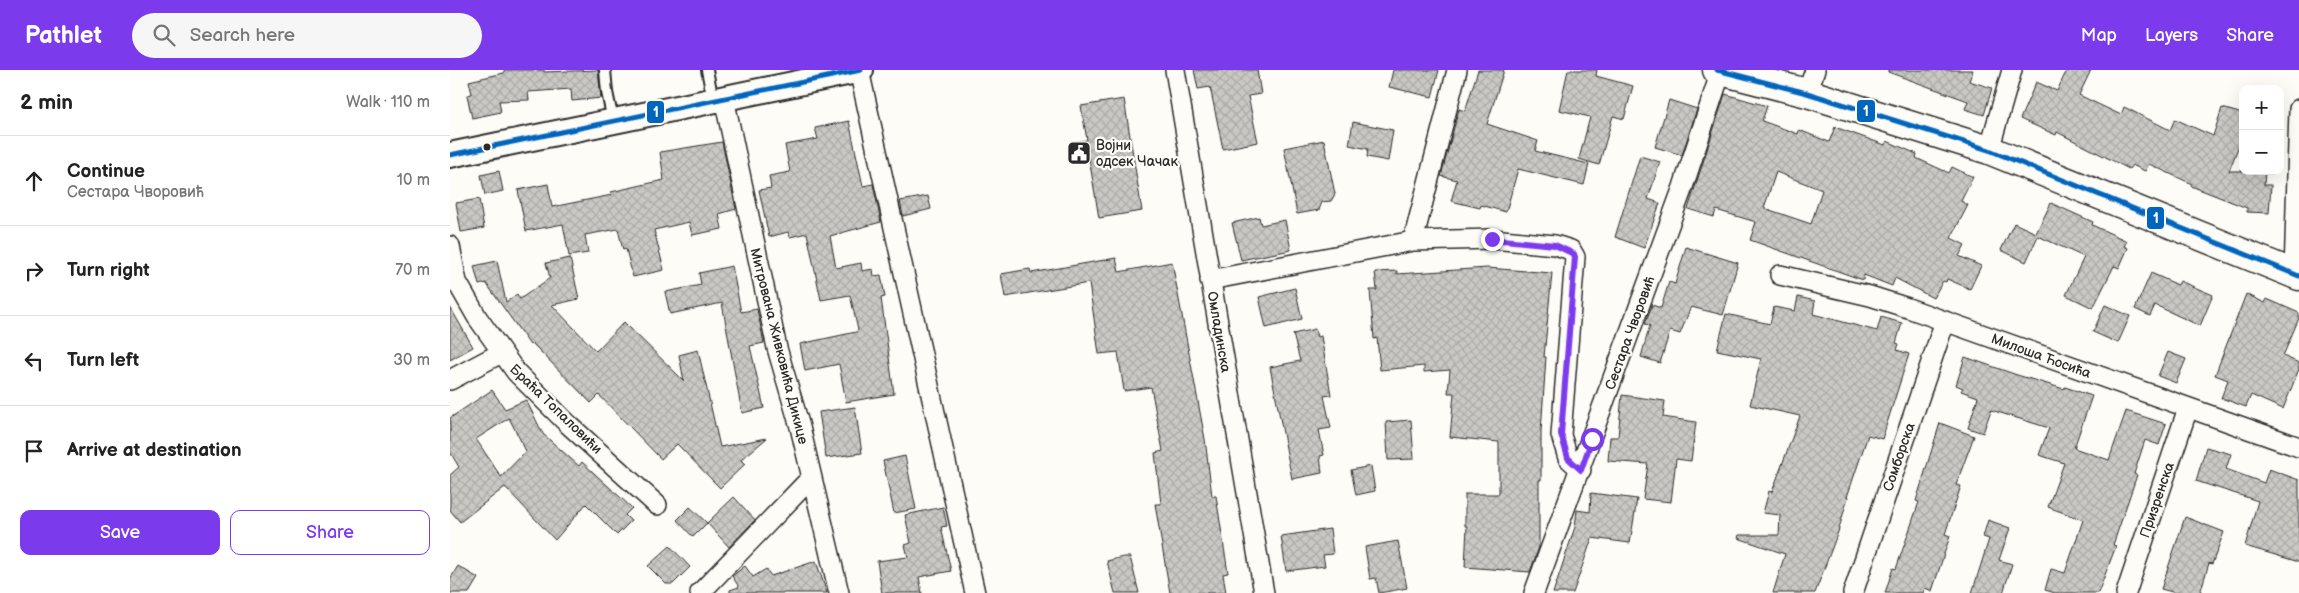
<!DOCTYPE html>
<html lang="en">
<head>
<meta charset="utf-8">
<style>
	:root { --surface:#fff; --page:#f6f6f6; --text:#222; --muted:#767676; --line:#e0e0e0; --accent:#7c3aed }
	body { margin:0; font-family:"Balsamiq Sans",sans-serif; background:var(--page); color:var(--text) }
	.controls { position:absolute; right:15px; top:15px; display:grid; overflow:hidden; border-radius:10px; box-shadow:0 5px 20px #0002 }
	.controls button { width:45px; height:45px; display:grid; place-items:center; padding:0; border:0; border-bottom:1px solid var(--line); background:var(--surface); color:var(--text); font:25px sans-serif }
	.stop { position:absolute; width:15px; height:15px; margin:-11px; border:4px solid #7c3aed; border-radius:50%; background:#fff }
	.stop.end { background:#7c3aed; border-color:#fff; box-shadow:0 1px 5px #0008 }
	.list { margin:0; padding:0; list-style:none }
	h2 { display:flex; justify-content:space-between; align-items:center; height:65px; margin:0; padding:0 20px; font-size:21px }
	h2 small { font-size:16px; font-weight:400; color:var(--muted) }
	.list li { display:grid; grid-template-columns:32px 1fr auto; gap:15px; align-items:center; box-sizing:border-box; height:90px; padding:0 20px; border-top:1px solid var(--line) }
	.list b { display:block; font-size:19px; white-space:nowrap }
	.list p { margin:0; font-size:16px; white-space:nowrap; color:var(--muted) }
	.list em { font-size:16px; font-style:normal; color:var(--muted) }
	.actions { display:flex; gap:10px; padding:15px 20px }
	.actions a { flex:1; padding:11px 0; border:1px solid var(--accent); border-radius:10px; text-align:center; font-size:18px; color:var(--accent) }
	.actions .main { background:var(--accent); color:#fff }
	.icon { flex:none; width:28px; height:28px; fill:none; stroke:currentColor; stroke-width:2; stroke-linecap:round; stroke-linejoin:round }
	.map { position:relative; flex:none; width:1849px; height:523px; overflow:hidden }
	header { display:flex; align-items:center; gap:30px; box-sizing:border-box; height:70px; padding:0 25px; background:var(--accent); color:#fff }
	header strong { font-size:24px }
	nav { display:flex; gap:28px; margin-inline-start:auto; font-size:18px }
	.search { width:350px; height:45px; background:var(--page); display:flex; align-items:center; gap:12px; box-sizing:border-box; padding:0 18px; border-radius:28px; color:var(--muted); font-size:19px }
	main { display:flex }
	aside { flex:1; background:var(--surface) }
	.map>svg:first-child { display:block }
	.building { fill:url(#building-cross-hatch); stroke:#2b2b2b; fill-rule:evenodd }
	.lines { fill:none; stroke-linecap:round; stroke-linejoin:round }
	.service-casing { stroke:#2b2b2b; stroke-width:14 }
	.minor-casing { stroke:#2b2b2b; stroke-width:22 }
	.tertiary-casing { stroke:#2b2b2b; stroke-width:28 }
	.secondary-casing { stroke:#2b2b2b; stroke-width:31 }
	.service { stroke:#fdfcf7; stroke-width:10 }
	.minor { stroke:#fdfcf7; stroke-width:19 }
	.tertiary { stroke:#fdfcf7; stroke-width:24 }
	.secondary { stroke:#fdfcf7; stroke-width:28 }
	.bus-1-casing { stroke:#fdfcf7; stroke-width:9 }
	.bus-1 { stroke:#0065bd; stroke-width:5 }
	.route { stroke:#7c3aed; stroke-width:6 }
	.bus-dot { fill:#2b2b2b; stroke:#fdfcf7; stroke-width:2 }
	.labels { text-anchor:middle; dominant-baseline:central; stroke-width:4.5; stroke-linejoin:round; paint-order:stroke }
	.poi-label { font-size:14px; fill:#2b2b2b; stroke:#fdfcf7; text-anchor:start }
	.street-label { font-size:14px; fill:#2b2b2b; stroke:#fdfcf7 }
	.line-badge { stroke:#fdfcf7; stroke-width:2 }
	.badge-label { font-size:14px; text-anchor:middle; font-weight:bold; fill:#fff }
</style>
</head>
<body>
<header>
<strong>Pathlet</strong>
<div class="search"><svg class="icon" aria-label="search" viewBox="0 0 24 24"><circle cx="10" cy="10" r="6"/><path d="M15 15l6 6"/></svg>Search here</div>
<nav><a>Map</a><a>Layers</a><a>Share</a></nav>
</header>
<main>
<aside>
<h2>2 min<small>Walk · 110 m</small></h2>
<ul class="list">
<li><svg class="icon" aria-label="ahead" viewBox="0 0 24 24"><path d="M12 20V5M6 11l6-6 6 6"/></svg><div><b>Continue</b><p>Сестара Чворовић</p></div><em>10 m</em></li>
<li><svg class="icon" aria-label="right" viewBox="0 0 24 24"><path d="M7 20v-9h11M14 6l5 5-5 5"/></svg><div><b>Turn right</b></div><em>70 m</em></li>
<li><svg class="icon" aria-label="left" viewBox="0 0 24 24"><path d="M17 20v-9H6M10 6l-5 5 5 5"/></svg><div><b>Turn left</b></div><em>30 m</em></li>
<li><svg class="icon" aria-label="arrive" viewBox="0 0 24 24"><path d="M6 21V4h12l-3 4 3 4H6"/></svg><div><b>Arrive at destination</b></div></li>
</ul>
<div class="actions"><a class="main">Save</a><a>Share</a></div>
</aside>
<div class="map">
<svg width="1849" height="523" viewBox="0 0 1849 523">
	<defs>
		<pattern id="building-cross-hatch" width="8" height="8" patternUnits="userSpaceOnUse" patternTransform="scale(1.25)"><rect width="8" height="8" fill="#c9c8c4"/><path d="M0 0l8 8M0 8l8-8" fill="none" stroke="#adaca9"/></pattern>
	</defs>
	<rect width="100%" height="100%" fill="#fdfcf7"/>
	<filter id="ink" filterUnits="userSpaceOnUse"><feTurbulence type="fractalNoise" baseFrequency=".02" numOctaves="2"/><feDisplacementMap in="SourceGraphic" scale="10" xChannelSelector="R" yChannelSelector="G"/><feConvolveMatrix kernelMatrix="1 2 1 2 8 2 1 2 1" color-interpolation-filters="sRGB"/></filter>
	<g filter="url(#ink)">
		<path class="building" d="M54 0H94V2L148 0 151 28 122 31 121 19 78 22 79 30 49 31 51 42 22 48 17 25 22 24 19 11 54 3Z
			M744 0H807L811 24 798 26 808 72 773 79 760 17 748 19Z
			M943 0H989L982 27 939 17Z
			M1028 0H1054L1037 54 1088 71 1085 81 1139 94 1134 115 1068 99 1056 142 1031 135 1030 138 1001 131 1007 110 991 106 1009 39 1015 41Z
			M1118 0H1147L1146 6 1183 16 1174 49 1163 46 1149 95 1129 89 1140 47 1109 40Z
			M1438 0H1523L1519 11 1542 18 1534 45 1515 39 1518 31 1438 2Z
			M1617 0H1641L1629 25 1671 45 1674 37 1720 60 1725 49 1763 66 1772 38 1793 44V65L1779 101H1815L1814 115H1821L1819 143 1797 142V138L1741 116 1742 114 1699 94 1695 101 1682 95 1679 99 1607 62 1606 65 1570 49 1586 12 1607 21Z
			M1275 24 1317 36 1312 51 1348 64 1349 60 1379 72 1385 57 1435 75 1437 71 1467 84 1466 88 1499 103 1502 97 1523 107 1511 131 1518 135 1501 168 1515 175 1509 186 1531 196 1520 219 1497 209 1496 212 1493 211 1483 228 1445 208 1442 216 1414 205 1413 210 1300 170 1306 152 1266 140 1264 147 1238 139ZM1326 102 1372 120 1361 154 1314 138Z
			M674 29 692 141 649 148 639 88 624 91 621 73 637 70 631 36Z
			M1219 30 1247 39 1232 85 1205 77Z
			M399 51 413 116 423 114 431 152 380 166 386 198 411 193 412 201 423 199 424 206 431 205 435 227 431 228 444 324 396 332 389 294 355 301 350 274 406 262 408 260 400 225 371 230 357 163 340 167 338 162 319 167 309 120 321 118 319 106 340 102 335 75 368 69 365 58Z
			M903 52 943 60 938 91 917 87 918 79 899 75Z
			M874 70 885 124 881 131 872 132 869 140 847 144 834 78Z
			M272 72 286 139 269 144 272 159 242 165 239 152 204 160 214 200 183 207 176 179 173 180 168 159 135 165 138 183 119 186 113 154 76 161 68 120 98 114 102 137 162 125 161 122 214 110 210 82Z
			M1190 86 1210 92 1198 129 1210 133 1194 178 1165 167Z
			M49 101 53 121 35 125 31 105Z
			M478 126 481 139 453 146 450 131Z
			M29 129 34 158 11 162 6 133Z
			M1601 133 1643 152 1642 155 1677 171 1674 176 1678 178 1669 198 1664 196 1643 238 1616 225 1634 187 1588 166 1576 192 1551 180 1564 153 1586 163Z
			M809 147 811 155 835 150 841 180 791 190 782 153Z
			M1236 177 1288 193 1273 245 1241 237 1230 264 1220 261 1210 293 1191 287 1200 255 1195 254 1202 235 1211 238 1219 212 1225 214Z
			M120 188 129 229 102 235 146 281 174 252 234 311 229 285 248 280 270 377 317 368 291 390 295 394 270 418 227 374 211 389 149 325 141 333 82 273 80 275 36 213 29 215 24 196 47 191 56 232 67 224 70 229 100 208 96 193Z
			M666 188 669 202 722 192 755 369 762 426H766L778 503 773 504 776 523H720L705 434H711L705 383 713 381 701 317 674 321 668 282 649 284 639 213 555 227 551 204 580 199 581 203Z
			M282 196 291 242 307 239 314 273 300 276 314 338 292 343 272 233 220 244 215 222 251 215 249 203Z
			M1037 198 1102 203 1094 287H1096L1091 362V410H1089V477L1080 502 1015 497 1017 456H1015V424H1049V372L1000 367 1004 323H998L1000 300 974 302V296L930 300 927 268 924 269 920 220H927L925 202 947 201V204Z
			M1701 203 1728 215 1730 211 1763 225 1750 256 1705 235 1700 246 1685 239Z
			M845 218 852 249 816 258 809 227Z
			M1796 224 1815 233 1817 229 1849 243V248L1833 286 1849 293V299L1833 339 1801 325 1796 337 1771 328 1778 310 1765 305Z
			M1348 227 1365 231 1363 244 1427 261 1431 247 1452 253 1446 273 1449 274 1447 280 1459 284 1432 369 1418 365 1397 427H1398L1388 462 1365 523H1323L1335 484 1288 468 1289 465H1329L1330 445 1313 443 1319 421 1322 422 1350 346 1300 335 1311 289 1267 280 1276 244 1320 254 1324 237 1345 241Z
			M1655 235 1680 246 1668 273 1643 262Z
			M0 237 23 277 0 290Z
			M865 259 867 267 871 266 881 325 874 326 881 358 869 360 874 385 870 386 872 403 842 409 820 297 850 291 843 264Z
			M1718 282 1736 289 1726 313 1708 306Z
			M1515 287 1567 305 1614 319 1615 317 1642 326 1624 378 1659 390 1676 341 1716 354 1709 375 1695 370 1684 404 1687 405 1663 475 1666 476 1648 523H1605L1595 520 1601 499 1615 503 1633 450 1598 437 1614 393 1589 385 1599 358 1541 340 1533 363 1518 358 1528 327 1511 321 1513 318 1506 315Z
			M42 320 55 339 76 330 93 364 129 396 132 392 182 438 175 445 181 451 167 465 136 434 105 470 55 417 10 452 0 440V405L9 397 0 382V348ZM59 348 76 381 51 407 26 369Z
			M1172 325 1215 331 1213 347 1246 352 1241 391 1226 389 1221 432 1193 429 1198 394 1158 391 1160 367H1168Z
			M405 337 412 383 376 388 369 342Z
			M961 350 964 389 938 390 936 352Z
			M1490 353 1524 366 1506 415 1511 416 1495 464 1500 466 1482 521 1475 518 1473 523H1435L1443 498 1446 499 1469 432 1466 431Z
			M1756 377 1781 384 1776 399 1814 413 1819 399 1849 410V492L1795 476 1808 431 1746 411Z
			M455 386 466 439 444 443 433 391Z
			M921 396 925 421 906 425 901 400Z
			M1141 423 1187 429 1180 473 1142 468 1123 523H1103L1125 457 1127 440 1140 442Z
			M284 427 305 450 279 477 257 453Z
			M240 437 257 453 243 467 227 450Z
			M493 437 497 456 491 457 501 501 469 507 472 523H432L427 491 458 487 455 475 461 473 455 445Z
			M1735 447 1774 462 1762 494 1759 493 1750 523H1726L1711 519Z
			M1538 450 1560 458 1549 490 1562 494 1553 523H1522L1539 469 1533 467Z
			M880 459 883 484 873 485 875 496 836 501 831 466Z
			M948 471 957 518 929 523 926 508 920 509 915 477Z
			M220 476 240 497 223 514H216L198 496Z
			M673 487H680L689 523H665L657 491Z
			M366 491 377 523H280V520L289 517 282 506 295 496 303 507 316 499 321 506Z
			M8 496 28 508 19 523H0V509Z"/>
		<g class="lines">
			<g class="service-casing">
				<path id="service" d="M155 0 157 22 163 51
					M257 0 263 30"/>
			</g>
			<g class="minor-casing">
				<path id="minor" d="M409 0 525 523
					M725 0 814 523
					M1357 23 1365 0
					M274 28 327 278 350 357 389 523
					M1539 80 1562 0
					M963 171 1007 0
					M0 176 7 212 27 247 66 302 118 354 207 435
					M1844 204 1849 39
					M1330 205 1420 226 1458 238 1849 377
					M760 210 963 171 1042 169 1105 175 1121 180 1125 187 1111 365 1118 388 1131 400
					M0 310 51 283
					M250 523 361 408
					M1084 523 1233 117 1271 1
					M1403 523 1495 251
					M1676 523 1738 338"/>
			</g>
			<g class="tertiary-casing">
				<path id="tertiary" d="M0 85 411 0"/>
			</g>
			<g class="secondary-casing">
				<path id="secondary" d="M1267 0 1357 23 1539 80 1849 206"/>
			</g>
			<use href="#service" class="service"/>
			<use href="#minor" class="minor"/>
			<use href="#tertiary" class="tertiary"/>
			<use href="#secondary" class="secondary"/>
			<g class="bus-1-casing">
				<path id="bus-1" d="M1267 0 1357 23 1539 80 1849 206
					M0 85 411 0"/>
			</g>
			<use href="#bus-1" class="bus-1"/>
		</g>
	</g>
	<g class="lines" filter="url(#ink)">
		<path class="route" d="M1042 169 1105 175 1124 184 1125 187 1111 364 1118 388 1131 400 1142 369"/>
	</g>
	<defs>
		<g id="civic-square" transform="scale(1.25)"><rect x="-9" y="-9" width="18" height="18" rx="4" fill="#2b2b2b" stroke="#fdfcf7"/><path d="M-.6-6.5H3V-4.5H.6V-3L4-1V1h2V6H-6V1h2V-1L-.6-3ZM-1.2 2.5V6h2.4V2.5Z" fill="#fff"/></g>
	</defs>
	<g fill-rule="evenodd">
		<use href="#civic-square" x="629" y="83"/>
	</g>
	<circle class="bus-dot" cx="37" cy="77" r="4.5"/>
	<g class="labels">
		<g class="poi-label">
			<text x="646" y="75">Војни<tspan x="646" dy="16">одсек Чачак</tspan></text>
		</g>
		<g class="street-label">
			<text transform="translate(769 262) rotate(80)">Омладинска</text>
			<text transform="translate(1180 263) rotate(-70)">Сестара Чворовић</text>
			<text transform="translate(329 276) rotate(76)">Митрована Живковића Дикице</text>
			<text transform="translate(1591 286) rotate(20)">Милоша Ћосића</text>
			<text transform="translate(106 339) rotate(44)">Браћа Топаловићи</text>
			<text transform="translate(1449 387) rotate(-71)">Сомборска</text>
			<text transform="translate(1707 430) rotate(-71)">Призренска</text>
		</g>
	</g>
	<g class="line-badge">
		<rect x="1406" y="29" width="20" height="24" rx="5" fill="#0065bd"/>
		<rect x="196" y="30" width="19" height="24" rx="5" fill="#0065bd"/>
		<rect x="1696" y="136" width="19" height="24" rx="5" fill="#0065bd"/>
	</g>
	<g class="badge-label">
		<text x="1416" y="46">1</text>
		<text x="206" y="47">1</text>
		<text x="1706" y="153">1</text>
	</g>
</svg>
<div class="controls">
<button>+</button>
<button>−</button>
</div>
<div class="stop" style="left:1142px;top:369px"></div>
<div class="stop end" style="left:1042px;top:169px"></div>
</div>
</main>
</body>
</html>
